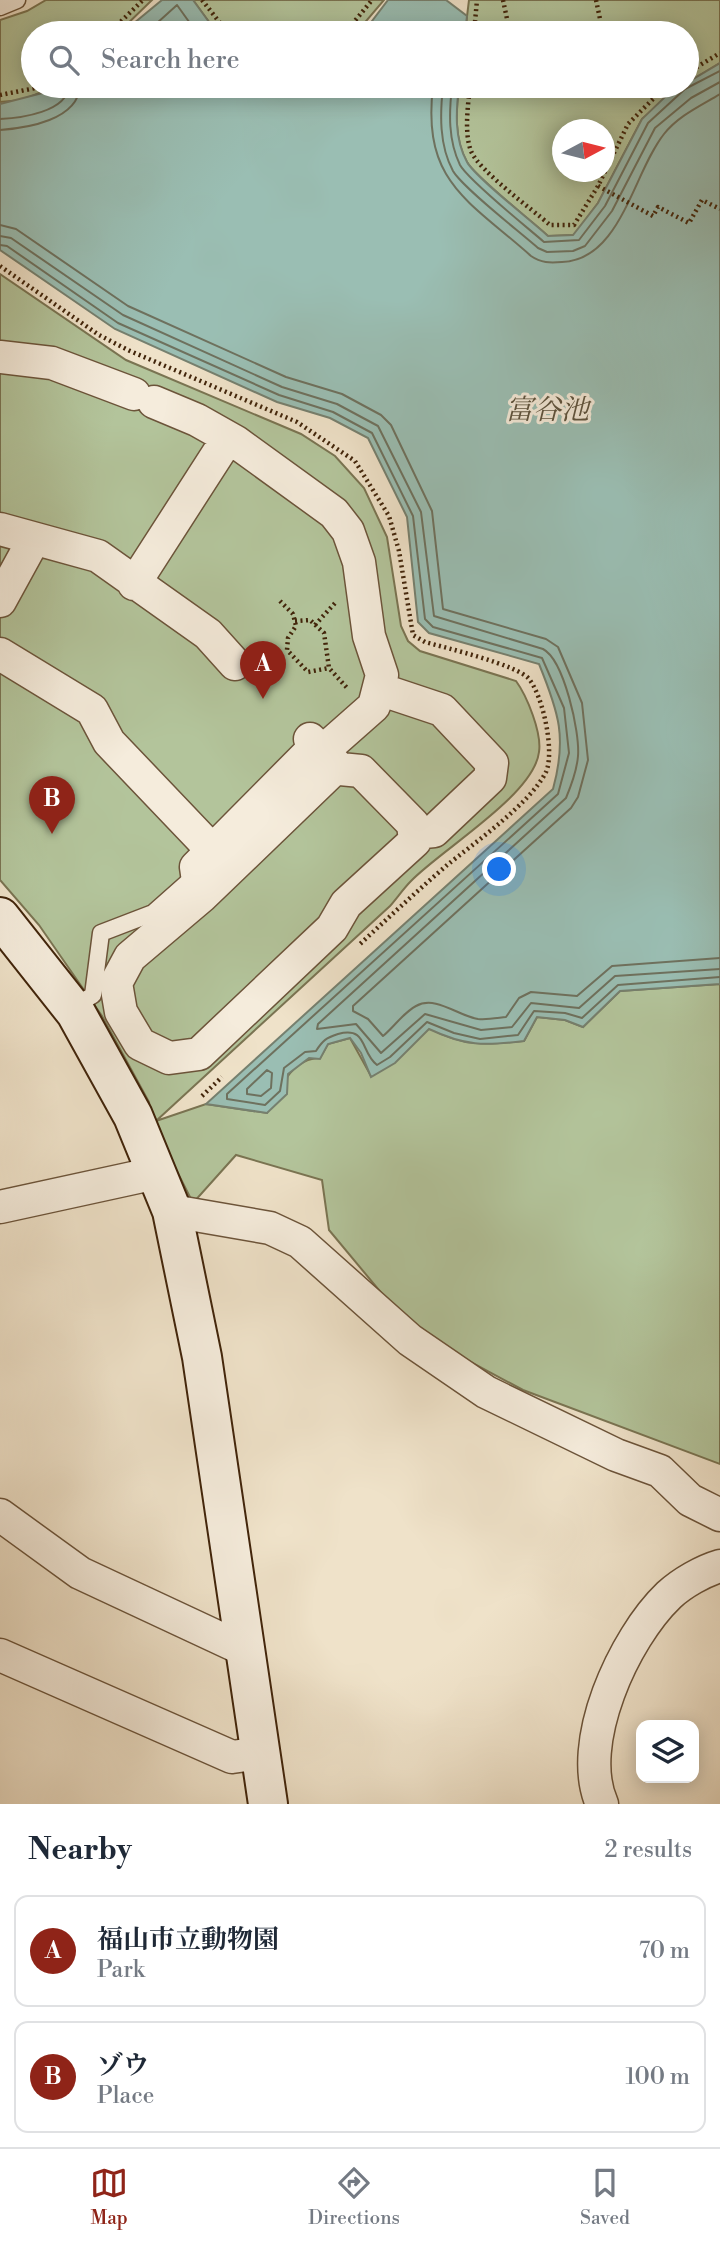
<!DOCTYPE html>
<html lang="en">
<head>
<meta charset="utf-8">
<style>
	:root { --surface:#fff; --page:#f6f6f7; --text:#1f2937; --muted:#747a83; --line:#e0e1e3; --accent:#8f2418 }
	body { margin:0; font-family:"Libre Bodoni","Noto Serif JP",serif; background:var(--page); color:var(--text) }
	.controls { position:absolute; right:21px; bottom:21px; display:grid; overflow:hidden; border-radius:14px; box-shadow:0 4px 18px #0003 }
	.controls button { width:63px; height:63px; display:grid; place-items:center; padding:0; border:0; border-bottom:2px solid var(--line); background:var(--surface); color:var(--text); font:35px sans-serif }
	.compass { position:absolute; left:552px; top:119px; width:63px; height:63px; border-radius:50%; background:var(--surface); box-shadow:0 4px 18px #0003; rotate:83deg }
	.you { position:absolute; left:500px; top:870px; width:24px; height:24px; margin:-18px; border:5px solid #fff; border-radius:50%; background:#1a73e8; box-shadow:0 0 0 10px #1a73e833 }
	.badge { display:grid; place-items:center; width:46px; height:46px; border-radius:50%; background:var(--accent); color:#fff; font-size:23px; font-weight:700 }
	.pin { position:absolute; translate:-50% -58px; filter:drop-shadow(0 2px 4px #0008) }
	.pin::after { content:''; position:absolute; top:37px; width:24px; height:21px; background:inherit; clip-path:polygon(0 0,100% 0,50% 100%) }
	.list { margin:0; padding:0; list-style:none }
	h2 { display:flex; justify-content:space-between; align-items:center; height:91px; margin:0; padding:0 28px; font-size:30px }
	h2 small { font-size:23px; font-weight:400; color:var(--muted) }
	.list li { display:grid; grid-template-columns:46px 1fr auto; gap:21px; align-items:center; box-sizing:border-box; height:112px; margin:0 14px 14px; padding:0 14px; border:2px solid var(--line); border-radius:14px }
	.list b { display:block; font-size:26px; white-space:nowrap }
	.list p { margin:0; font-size:23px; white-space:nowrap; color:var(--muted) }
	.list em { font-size:23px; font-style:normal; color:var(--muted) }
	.icon { flex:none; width:38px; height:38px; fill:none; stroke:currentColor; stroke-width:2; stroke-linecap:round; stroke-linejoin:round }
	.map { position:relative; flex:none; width:720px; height:1804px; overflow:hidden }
	.search { position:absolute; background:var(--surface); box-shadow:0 4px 18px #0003; left:21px; right:21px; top:21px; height:77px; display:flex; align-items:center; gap:18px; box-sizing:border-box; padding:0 24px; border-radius:38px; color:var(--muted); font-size:26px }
	.sheet { height:343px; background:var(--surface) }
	nav { display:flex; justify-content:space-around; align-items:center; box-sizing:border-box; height:98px; border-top:2px solid var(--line); background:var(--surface); font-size:19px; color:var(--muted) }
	nav a { display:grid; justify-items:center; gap:4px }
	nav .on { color:var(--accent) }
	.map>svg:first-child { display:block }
	.green { fill:#b3c49b; stroke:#7a7452; stroke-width:2; fill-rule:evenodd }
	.water { fill:#9abeb3; stroke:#76806f; stroke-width:2 }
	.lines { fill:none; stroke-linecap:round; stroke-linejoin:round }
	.shore { stroke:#6e715e; stroke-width:2 }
	.lane-casing { stroke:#6c543a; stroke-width:19 }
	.street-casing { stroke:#6c543a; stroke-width:35 }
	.secondary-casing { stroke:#41240a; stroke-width:42 }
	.path { stroke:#41240a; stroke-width:4.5; stroke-dasharray:2 3.5; stroke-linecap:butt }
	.lane { stroke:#f5ecdc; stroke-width:16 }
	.street { stroke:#f5ecdc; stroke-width:32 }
	.secondary { stroke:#f5ecdc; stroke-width:38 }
	.labels { text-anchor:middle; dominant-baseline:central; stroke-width:6; stroke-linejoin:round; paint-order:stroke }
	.water-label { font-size:28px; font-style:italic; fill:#5c523d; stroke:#f5ecdc }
</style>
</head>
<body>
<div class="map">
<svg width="720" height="1804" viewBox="0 0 720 1804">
	<rect width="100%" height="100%" fill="#efe2c9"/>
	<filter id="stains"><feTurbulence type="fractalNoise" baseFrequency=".00286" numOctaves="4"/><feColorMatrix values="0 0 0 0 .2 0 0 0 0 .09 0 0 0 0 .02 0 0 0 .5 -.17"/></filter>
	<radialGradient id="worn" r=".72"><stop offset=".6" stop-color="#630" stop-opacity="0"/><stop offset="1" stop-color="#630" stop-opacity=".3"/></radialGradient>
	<path class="green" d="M46 0H152L118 33H33V86H57L22 100 0 102V20L27 11Z
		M193 0H384L356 33H217Z
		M469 0H720V63L687 83V33H465Z
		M459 86H682L642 119 598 203 574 235 548 236C532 221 475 177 467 162 454 139 456 111 459 86ZM562 130H604V172H562Z
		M0 274 126 360 301 434 335 456 364 488 387 537 401 626 408 641 420 651 516 681C527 696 542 733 539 752 534 795 442 849 411 881 404 888 397 898 390 906L156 1121 206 1104 267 1113C279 1090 291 1058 320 1058L328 1044 350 1038 371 1076 429 1028C465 1047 485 1045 524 1041L537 1017 565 1020 583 1027 620 991 720 984V1464L523 1390 413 1331 329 1230 322 1180 236 1155 193 1203 152 1122 149 1102 102 1016 39 925 0 880Z"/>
	<path class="water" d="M162 0H193L217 33H122Z
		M388 0H446L467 16 465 33H363Z
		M720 63V984L620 991 583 1027 565 1020 537 1017 524 1041C484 1046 465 1046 429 1029L395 1063 371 1077 361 1053 350 1038 328 1044 320 1059 309 1058 288 1074 287 1094 267 1113 206 1104 553 789C567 738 559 713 539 664L429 633 418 622 407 517 368 438 330 418 277 402 115 329 0 250V104L50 91 57 86H459C456 111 454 138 467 162 475 177 532 221 548 236L573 235 598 203 642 119 668 94Z"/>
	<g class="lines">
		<path class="shore" d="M146 33 177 5 197 33
			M433 86C422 182 467 199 531 256 541 263 550 263 562 262 621 260 633 173 664 134 678 116 700 106 720 94
			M443 86C440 114 439 145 453 171 463 188 520 232 538 248L547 252 573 251 585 246 612 211 655 128 691 98 720 82
			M452 86C449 113 448 140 460 165 468 180 528 228 544 242L579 240 605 206 648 123 685 89 720 71
			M0 119C21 118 67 112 69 86
			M0 130C27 128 78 120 80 86
			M0 225 16 229 128 306 286 377 342 394 381 415 391 425 432 511 443 609 546 639 558 647 582 703 588 760 578 797 571 808 353 1006V1011L368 1019 383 1036C394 1027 403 1013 416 1006 436 995 458 1016 478 1019 487 1020 497 1018 506 1017L519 998 531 992 577 996 612 966 720 958
			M0 236 11 238 123 315 282 387 337 404 378 426 421 512 434 616 543 649C564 660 580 732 578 756 577 769 571 786 566 798L318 1024 317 1029 356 1024 381 1053 425 1014 481 1030 512 1027 531 1003 579 1008 615 976 720 969
			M0 245 7 246 118 323 279 395 333 412 372 433 413 516 425 619 433 627 542 658 564 708 569 753 558 794 227 1094V1099L265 1105 280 1091 284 1068 305 1052 316 1051C323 1040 326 1038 338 1034 368 1026 360 1052 377 1065L390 1057 427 1022 454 1033 480 1039 518 1035 534 1011 565 1013 582 1018 618 985 720 977
			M267 1070 272 1073 271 1088 261 1096 247 1094V1089Z"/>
		<g class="lane-casing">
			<path id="lane" d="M0 7 17 0
				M72 1008 93 995 101 933 153 913 197 874"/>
		</g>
		<g class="street-casing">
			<path id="street" d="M0 357 52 363 134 394
				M154 402 197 420 236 442 334 513 348 531 359 562 369 636 382 675 374 706 323 751
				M0 529 98 556 208 634 235 664
				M134 584 228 438
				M0 601 34 539
				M0 654 92 710 109 742 212 850
				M379 689 442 710 492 763 490 778 434 831 414 833
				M310 739 340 769 361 771 413 824 415 841 346 904 332 928 199 1054 169 1058 140 1044 121 1012 116 983 130 957 202 896 337 766
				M197 874 196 867 317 745
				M0 1207 156 1173
				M172 1211 270 1228 300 1242 410 1340 486 1392 616 1455 660 1471 690 1500 720 1515
				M0 1515 80 1573 245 1650
				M0 1655 232 1757 260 1753
				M602 1804C575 1744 624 1638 669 1595 682 1583 703 1571 720 1566"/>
		</g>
		<g class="secondary-casing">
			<path id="secondary" d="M0 917 76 1013 133 1116 172 1211 202 1357 268 1804"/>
		</g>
		<path class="path" d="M202 0 228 33
			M503 0 510 33
			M596 0 603 33
			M109 33 143 0
			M345 33 372 0
			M474 33 477 0
			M687 73 720 53
			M470 86C468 105 464 133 471 151 479 171 532 209 550 225H574L598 186 628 124 666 86
			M0 95 46 86
			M598 186 653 216 658 207 689 223 702 200 720 209
			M0 266 99 335 130 351 297 422 355 461 389 516 399 551 413 635 425 642C446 648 518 665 529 679 543 696 555 752 546 772 530 804 474 843 446 866 416 892 388 918 359 945
			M280 601 293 614 296 626 288 638 287 650 308 672 329 668
			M295 621 310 620 324 633 329 668 348 689
			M315 625 335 603
			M202 1096 222 1077"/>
		<use href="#lane" class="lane"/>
		<use href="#street" class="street"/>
		<use href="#secondary" class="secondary"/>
	</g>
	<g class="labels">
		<g class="water-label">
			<text x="547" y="410">富谷池</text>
		</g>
	</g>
	<rect width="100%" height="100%" filter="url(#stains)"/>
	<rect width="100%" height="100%" fill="url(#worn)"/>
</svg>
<div class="controls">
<button><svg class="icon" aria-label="layers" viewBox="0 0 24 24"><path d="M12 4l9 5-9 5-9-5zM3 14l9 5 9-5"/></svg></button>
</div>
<svg class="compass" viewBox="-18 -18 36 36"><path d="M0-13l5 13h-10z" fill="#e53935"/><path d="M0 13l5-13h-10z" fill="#747a83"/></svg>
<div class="you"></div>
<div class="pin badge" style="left:263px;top:699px">A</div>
<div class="pin badge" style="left:52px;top:834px">B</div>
<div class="search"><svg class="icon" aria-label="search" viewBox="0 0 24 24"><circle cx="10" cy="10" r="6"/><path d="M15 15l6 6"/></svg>Search here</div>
</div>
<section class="sheet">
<h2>Nearby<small>2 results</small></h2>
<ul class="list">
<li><span class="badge">A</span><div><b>福山市立動物園</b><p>Park</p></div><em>70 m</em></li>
<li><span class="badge">B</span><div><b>ゾウ</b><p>Place</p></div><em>100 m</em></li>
</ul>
</section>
<nav>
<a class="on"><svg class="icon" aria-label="map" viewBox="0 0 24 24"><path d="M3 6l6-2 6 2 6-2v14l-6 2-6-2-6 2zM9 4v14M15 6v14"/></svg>Map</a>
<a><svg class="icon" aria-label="directions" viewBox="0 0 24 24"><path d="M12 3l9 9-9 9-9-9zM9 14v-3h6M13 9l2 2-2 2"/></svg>Directions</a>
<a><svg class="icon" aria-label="saved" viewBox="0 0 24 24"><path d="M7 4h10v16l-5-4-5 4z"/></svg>Saved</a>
</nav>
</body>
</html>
